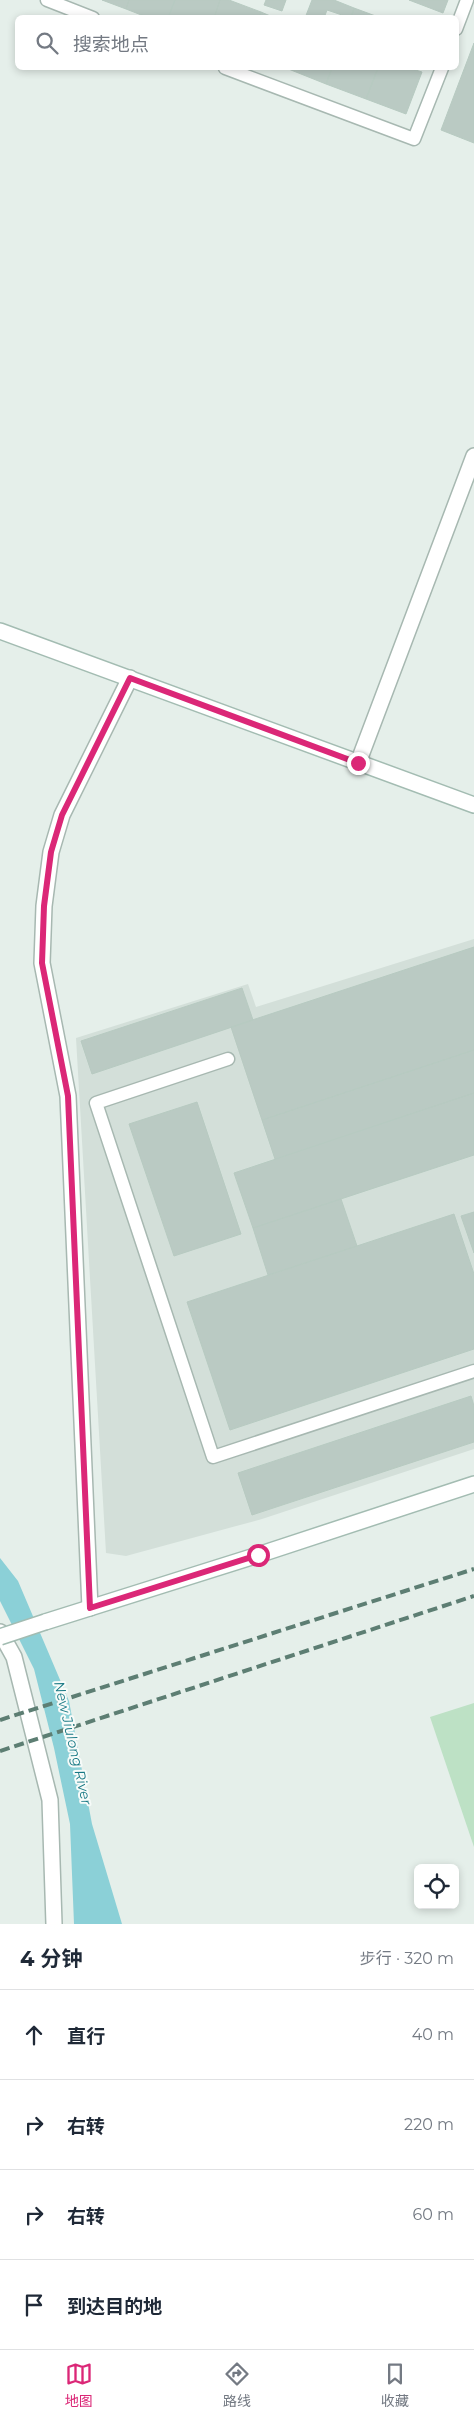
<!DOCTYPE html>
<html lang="zh">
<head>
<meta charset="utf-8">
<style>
	:root { --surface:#fff; --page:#f2f2f3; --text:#1f2937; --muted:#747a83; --line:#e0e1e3; --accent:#db2777 }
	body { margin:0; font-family:Montserrat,"Noto Sans SC",sans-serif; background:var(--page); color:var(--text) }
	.controls { position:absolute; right:15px; bottom:15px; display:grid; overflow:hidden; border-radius:8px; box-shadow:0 2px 8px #0003 }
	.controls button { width:45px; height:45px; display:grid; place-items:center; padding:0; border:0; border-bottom:1px solid var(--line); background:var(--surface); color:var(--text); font:25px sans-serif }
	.stop { position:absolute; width:15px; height:15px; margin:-11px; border:4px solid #db2777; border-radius:50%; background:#fff }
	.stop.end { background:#db2777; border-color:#fff; box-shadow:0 1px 5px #0008 }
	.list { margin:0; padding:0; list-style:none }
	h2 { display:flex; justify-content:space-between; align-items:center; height:65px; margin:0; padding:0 20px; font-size:21px }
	h2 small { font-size:16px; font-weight:400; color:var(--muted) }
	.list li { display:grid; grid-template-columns:32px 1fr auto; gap:15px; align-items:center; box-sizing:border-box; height:90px; padding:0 20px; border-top:1px solid var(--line) }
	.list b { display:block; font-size:19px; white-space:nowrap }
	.list em { font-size:16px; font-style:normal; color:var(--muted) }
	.icon { flex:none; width:28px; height:28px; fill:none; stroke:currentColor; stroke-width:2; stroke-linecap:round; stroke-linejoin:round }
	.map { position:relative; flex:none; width:474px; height:1924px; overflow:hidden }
	.search { position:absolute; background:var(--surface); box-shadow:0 2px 8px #0003; left:15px; right:15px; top:15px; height:55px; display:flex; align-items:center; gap:12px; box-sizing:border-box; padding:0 18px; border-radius:8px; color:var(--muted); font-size:19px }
	.sheet { height:425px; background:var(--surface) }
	nav { display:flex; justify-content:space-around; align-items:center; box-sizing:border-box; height:70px; border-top:1px solid var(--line); background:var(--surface); font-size:14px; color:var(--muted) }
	nav a { display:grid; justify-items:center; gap:2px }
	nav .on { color:var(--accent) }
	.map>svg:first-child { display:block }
	.built { fill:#d3dfd9 }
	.green { fill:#bde1c5 }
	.water { fill:#8bd0d7 }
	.building { fill:#bacac3; stroke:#b7cac1 }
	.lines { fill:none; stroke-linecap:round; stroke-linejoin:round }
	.lane-casing { stroke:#a7b8b1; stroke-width:15 }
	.street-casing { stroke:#a7b8b1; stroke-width:18 }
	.secondary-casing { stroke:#a3bcb2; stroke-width:18 }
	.lane { stroke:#fff; stroke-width:12 }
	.street { stroke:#fff; stroke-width:15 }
	.secondary { stroke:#fff; stroke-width:15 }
	.rail { stroke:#5d7e73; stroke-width:4; stroke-dasharray:10 5; stroke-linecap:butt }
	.secondary-bridge-casing { stroke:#a3bcb2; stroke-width:18; stroke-linecap:butt }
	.secondary-bridge { stroke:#fff; stroke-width:15 }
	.route { stroke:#db2777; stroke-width:6 }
	.labels { text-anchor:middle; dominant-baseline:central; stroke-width:4; stroke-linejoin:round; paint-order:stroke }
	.water-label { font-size:14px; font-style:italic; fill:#177884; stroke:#f7fbf9 }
</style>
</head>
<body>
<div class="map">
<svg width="474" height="1924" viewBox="0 0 474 1924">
	<rect width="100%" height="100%" fill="#e5efea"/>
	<path class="built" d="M474 939V1449L262 1519 126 1556 106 1553 76 1038 248 984 256 1007Z"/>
	<path class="green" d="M474 1703V1847L430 1717Z"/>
	<path class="water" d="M0 1558 18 1581 69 1701 92 1824 122 1924H74L70 1824 54 1748 34 1669 0 1601Z"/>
	<path class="building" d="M102 0H129L126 9Z
		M129 0H175L168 18H149L126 9Z
		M175 0H220L214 18H168Z
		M220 0H229L261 12 259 18H214Z
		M266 0H286L282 11 264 5Z
		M312 0H334L354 8 351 18 327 10 324 18H305Z
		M409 0H448L443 13Z
		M354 8 381 18H351Z
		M261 12 275 18H259Z
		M474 43V143L441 130Z
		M286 68H332L326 84Z
		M332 68H378L366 99 326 84Z
		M378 68H409L422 72 406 114 366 99Z
		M474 947V1050L262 1120 231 1027Z
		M242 988 253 1020 92 1074 81 1041Z
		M474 1050V1093L275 1159 262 1120Z
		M474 1093V1155L253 1228 234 1173Z
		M197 1102 241 1234 174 1256 129 1124Z
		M341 1199 357 1246 268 1275 253 1228Z
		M474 1212V1253L461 1216Z
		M454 1214 474 1274V1349L230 1430 187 1302Z
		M471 1396 474 1406V1442L252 1515 238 1473Z"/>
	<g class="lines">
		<g class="lane-casing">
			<path id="lane" d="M47 0 93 18
				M456 29 467 0
				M225 68 414 139 442 68
				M228 1059 96 1103 213 1457 474 1371"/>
		</g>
		<g class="street-casing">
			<path id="street" d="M358 763 474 456
				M90 1608 68 1096 42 963 44 906 51 852 62 815 130 678
				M0 1632 14 1657 50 1800 54 1924"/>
		</g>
		<g class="secondary-casing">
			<path id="secondary" d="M0 631 474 805
				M45 1622 258 1555 474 1484"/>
		</g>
		<use href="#lane" class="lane"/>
		<use href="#street" class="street"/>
		<use href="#secondary" class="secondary"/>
		<path class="rail" d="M0 1720 474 1569
			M0 1751 474 1596"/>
		<g class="secondary-bridge-casing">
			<path id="secondary-bridge" d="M0 1637 45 1622"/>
		</g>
		<use href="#secondary-bridge" class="secondary-bridge"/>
	</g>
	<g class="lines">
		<path class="route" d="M258 1555 90 1608 68 1096 42 963 44 906 51 852 62 815 130 678 358 763"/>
	</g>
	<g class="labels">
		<g class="water-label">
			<text transform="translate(73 1743) rotate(77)">New Jiulong River</text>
		</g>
	</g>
</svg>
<div class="controls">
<button><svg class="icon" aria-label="locate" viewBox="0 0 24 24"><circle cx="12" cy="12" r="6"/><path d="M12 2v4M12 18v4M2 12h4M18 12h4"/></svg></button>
</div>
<div class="stop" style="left:258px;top:1555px"></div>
<div class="stop end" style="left:358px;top:763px"></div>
<div class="search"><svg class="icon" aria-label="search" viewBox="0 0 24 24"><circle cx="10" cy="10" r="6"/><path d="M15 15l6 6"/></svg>搜索地点</div>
</div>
<section class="sheet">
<h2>4 分钟<small>步行 · 320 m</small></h2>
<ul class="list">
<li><svg class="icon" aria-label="ahead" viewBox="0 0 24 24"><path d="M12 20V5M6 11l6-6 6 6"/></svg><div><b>直行</b></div><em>40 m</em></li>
<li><svg class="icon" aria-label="right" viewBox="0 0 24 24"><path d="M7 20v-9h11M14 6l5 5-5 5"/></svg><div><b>右转</b></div><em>220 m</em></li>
<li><svg class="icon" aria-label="right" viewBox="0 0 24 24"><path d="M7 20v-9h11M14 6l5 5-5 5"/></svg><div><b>右转</b></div><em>60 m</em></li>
<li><svg class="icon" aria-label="arrive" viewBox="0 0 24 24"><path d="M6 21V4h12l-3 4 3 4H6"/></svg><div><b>到达目的地</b></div></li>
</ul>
</section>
<nav>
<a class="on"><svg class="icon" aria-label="map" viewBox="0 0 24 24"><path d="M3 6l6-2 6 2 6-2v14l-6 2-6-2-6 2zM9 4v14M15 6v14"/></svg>地图</a>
<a><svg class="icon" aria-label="directions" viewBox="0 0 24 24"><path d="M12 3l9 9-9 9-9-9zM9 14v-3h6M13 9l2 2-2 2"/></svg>路线</a>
<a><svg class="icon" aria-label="saved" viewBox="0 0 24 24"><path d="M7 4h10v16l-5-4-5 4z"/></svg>收藏</a>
</nav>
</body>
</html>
